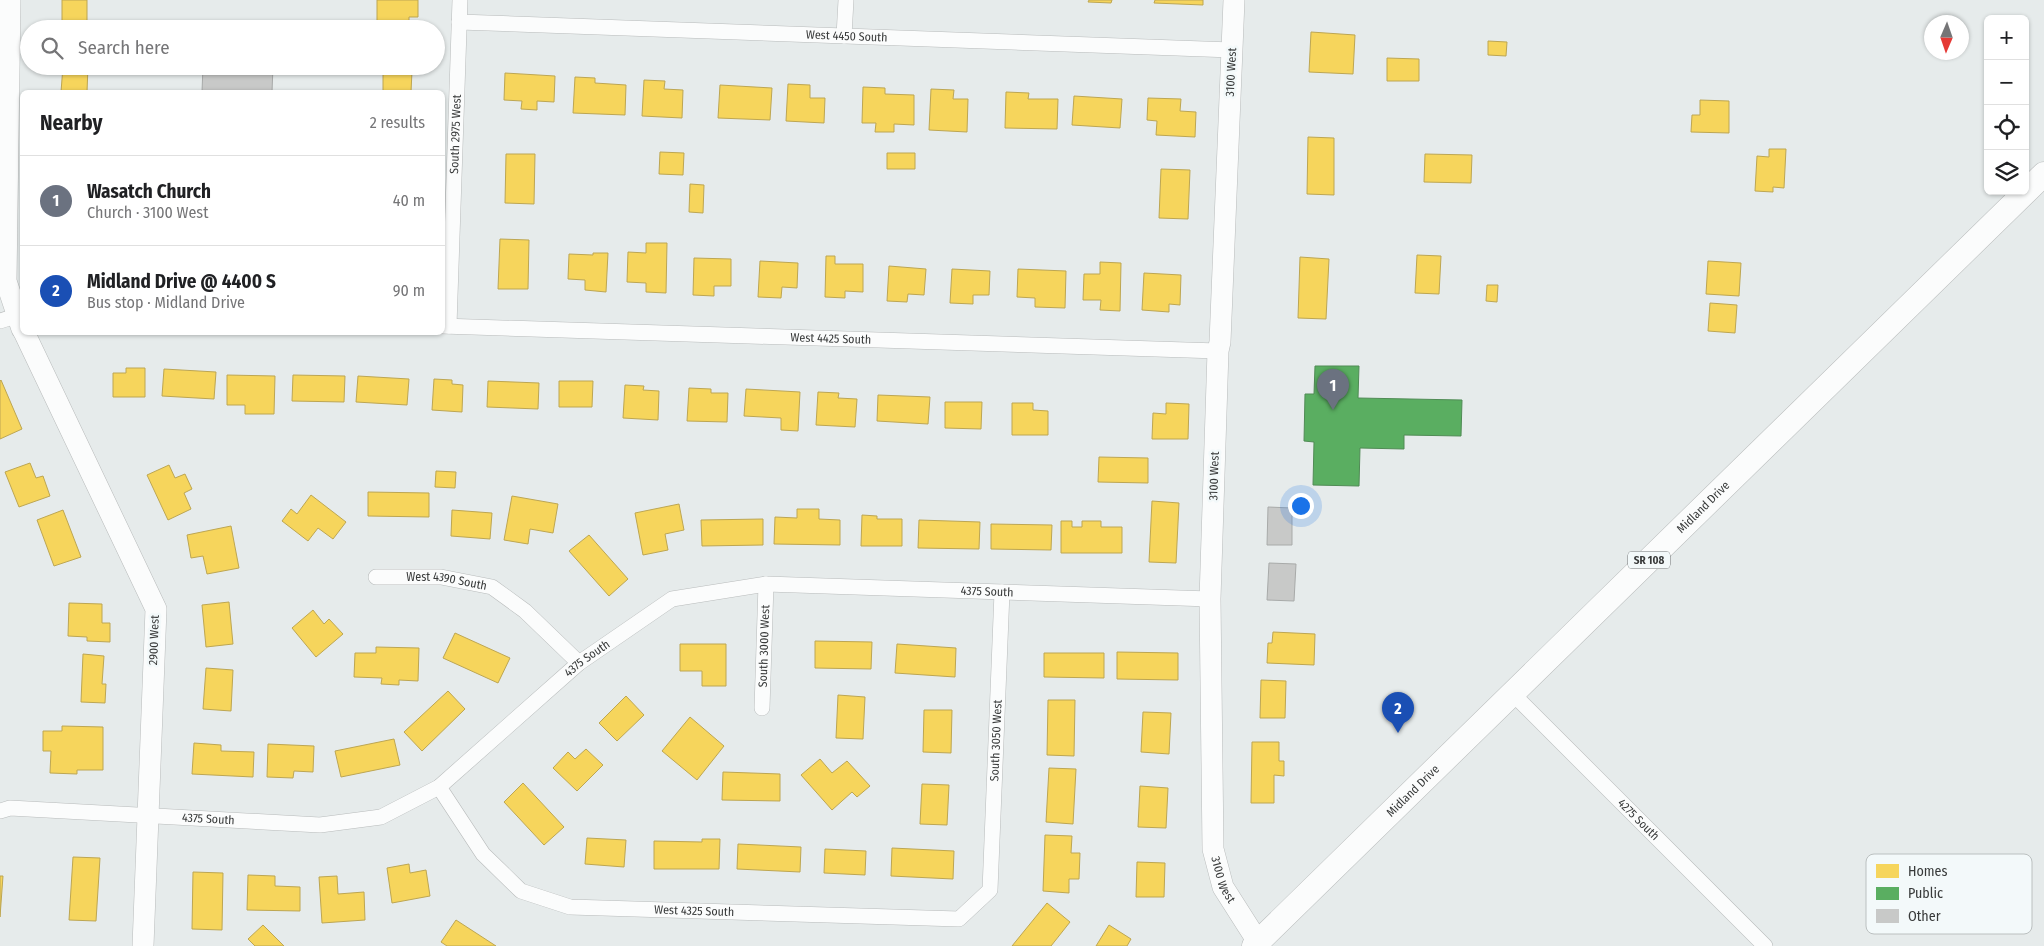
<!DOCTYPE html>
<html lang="en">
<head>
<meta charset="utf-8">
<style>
	:root { --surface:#fff; --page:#f6f6f6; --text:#202124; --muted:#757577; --line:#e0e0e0; --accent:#757878 }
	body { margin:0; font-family:"Fira Sans Condensed",sans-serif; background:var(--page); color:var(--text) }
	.controls { position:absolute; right:15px; top:15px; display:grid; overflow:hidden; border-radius:8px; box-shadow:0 1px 4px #0004 }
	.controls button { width:45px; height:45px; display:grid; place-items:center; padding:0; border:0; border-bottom:1px solid var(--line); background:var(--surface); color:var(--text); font:25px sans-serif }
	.compass { position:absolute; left:1924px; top:15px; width:45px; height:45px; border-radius:50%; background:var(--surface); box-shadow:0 1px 4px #0004; rotate:182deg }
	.you { position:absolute; left:1300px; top:505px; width:18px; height:18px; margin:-12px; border:4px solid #fff; border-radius:50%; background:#1a73e8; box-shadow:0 0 0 8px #1a73e833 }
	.badge { display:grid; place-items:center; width:32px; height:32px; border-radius:50%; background:var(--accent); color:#fff; font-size:16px; font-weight:700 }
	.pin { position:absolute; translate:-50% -41px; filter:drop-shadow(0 1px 2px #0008) }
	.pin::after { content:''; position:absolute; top:26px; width:18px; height:15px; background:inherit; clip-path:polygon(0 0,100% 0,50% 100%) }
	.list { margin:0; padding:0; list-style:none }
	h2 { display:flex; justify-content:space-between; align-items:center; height:65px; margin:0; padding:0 20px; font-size:21px }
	h2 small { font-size:16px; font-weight:400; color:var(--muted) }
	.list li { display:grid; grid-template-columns:32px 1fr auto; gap:15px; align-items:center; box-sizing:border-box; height:90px; padding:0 20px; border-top:1px solid var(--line) }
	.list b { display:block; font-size:19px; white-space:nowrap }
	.list p { margin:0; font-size:16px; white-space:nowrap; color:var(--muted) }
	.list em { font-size:16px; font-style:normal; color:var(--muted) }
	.icon { flex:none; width:28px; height:28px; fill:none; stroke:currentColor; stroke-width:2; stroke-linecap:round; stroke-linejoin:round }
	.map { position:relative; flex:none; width:2044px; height:946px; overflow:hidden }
	.search { position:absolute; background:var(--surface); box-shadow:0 1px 4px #0004; left:20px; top:20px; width:425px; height:55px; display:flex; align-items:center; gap:12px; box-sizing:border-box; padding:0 18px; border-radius:28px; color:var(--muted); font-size:19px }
	.panel { position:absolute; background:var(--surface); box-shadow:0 1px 4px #0004; left:20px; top:90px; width:425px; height:245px; border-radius:8px }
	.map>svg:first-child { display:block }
	.homes { fill:#f6d55c; stroke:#bda652 }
	.public { fill:#5aae61; stroke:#508b55 }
	.building { fill:#c8c9c8; stroke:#a8aaa9 }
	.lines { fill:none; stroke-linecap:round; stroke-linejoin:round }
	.street-casing { stroke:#b8bbbb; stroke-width:16 }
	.secondary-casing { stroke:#b8bbbb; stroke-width:22 }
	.primary-casing { stroke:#b8bbbb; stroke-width:25 }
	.street { stroke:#fbfcfc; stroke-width:15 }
	.secondary { stroke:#fbfcfc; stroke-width:21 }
	.primary { stroke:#fbfcfc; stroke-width:24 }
	.labels { text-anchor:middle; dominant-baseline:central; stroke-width:5; stroke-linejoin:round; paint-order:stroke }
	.shield { fill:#f3f9fa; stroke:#707374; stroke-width:1 }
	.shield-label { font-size:11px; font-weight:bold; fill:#383a3a }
	.street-label { font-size:12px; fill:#383a3a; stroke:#f3f9fa }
	.key { fill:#f3f9fa; stroke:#bbc0c0; stroke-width:1 }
	.key-label { font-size:14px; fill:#383a3a }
</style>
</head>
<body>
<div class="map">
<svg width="2044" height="946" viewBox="0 0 2044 946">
	<rect width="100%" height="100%" fill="#e6ebeb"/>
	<path class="homes" d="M62 0H87V26L62 25Z
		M377 0H418V17H409V29H377Z
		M1089 0H1112L1111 3 1088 2Z
		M1155 0H1203V5L1154 3Z
		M1311 32 1355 35 1353 74 1309 72Z
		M1488 41 1507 42 1506 56 1488 55Z
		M1387 58 1419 59V81H1387Z
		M63 66H88L87 92H61Z
		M383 71H412L411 92H383Z
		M505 73 555 76 554 102 537 101V110L521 109 522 101 504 100Z
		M575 77 595 78V83L626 85 625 115 573 113Z
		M644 80 665 81 664 89 683 90 682 118 642 116Z
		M788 84 810 85V98H825L824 123 786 121Z
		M720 85 772 88 770 120 718 118Z
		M863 87 885 88V94L914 95V125L894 124V132H875L876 123H862Z
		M931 89 954 90 953 99H968L967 132 929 130Z
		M1006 92 1029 93 1028 99H1058L1057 129 1005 128Z
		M1074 96 1122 99 1120 128 1072 125Z
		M1148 98 1181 99 1180 111 1196 112 1195 137 1156 135 1157 121 1147 120Z
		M1700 100 1729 101V133L1691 132 1692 115H1700Z
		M1308 137 1334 138V195L1307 194Z
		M1769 149H1786L1784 188 1773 187V192L1755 191 1757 156 1769 157Z
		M660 152 684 153 683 175 659 174Z
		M887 153H915V169H887Z
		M506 154H535L534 204 505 203Z
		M1425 154 1472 155 1471 183 1424 182Z
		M1161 169 1190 170 1188 219 1159 218Z
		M690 184 704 185 703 213 689 212Z
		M500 239 529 240 528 289H498Z
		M646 243H667L666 293 646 292V283L627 282 628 252 646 253Z
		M593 253H608L606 292 585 290V280L568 279 569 254 593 255Z
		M1417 255 1441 256 1439 294 1415 293Z
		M826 256H835V264H863V292L845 291V298L825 297Z
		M1300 257 1329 259 1326 319 1298 318Z
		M694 258 731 259V286H714V296L693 295Z
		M760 261 798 263 797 288 782 287 781 298 758 297Z
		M1708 261 1741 263 1739 296 1706 294Z
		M1100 262 1121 263 1120 311 1100 310 1101 300H1083L1084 274H1100Z
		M889 266 926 269 924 295 908 294 907 302 887 301Z
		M952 269 990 271 989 295H973V304L950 303Z
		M1018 269 1066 271 1065 308 1035 307V298L1017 297Z
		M1144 273 1181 275 1180 305 1169 304V312L1142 310Z
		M1487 285H1498L1497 302 1486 301Z
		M1710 303 1737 305 1735 333 1708 331Z
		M126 368H145V397H113V373H126Z
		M164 369 216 372 214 399 162 396Z
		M227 375 275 376 274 414H245V405H227Z
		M293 375 345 376 344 402 292 401Z
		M358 376 409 379 407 405 356 402Z
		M434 379 452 380V384L463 385 462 412 432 410Z
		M1 380 22 429 0 439V381Z
		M488 381 539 383 538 409 487 407Z
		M559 381H593L592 407H559Z
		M625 385 644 386 643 390 659 391 658 420 623 418Z
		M689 388 711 389V393H728L727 422 687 421Z
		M746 389 800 392 798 431 781 430V418L744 416Z
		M818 392 839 393 838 398 857 399 855 427 816 425Z
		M878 395 930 397 928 424 877 421Z
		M945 402H982L981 429 945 428Z
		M1012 403H1033V410L1048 411V435H1012Z
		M1166 403 1189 404 1188 439H1152L1153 413 1166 414Z
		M1099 457 1148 458V483L1098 482Z
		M30 463 36 478 43 476 50 496 19 507 5 472Z
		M169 465 175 478 185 474 192 489 184 493 191 509 168 520 147 475Z
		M436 471 456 472 455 488 435 487Z
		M368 492 429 493V517L368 516Z
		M311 495 346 522 333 539 318 528 308 541 282 521 291 509 297 514Z
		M512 496 558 504 553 533 530 529 528 544 504 540Z
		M1152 501 1179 503 1176 563 1149 562Z
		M679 504 684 530 665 534 668 550 643 555 635 513Z
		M797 509H819V519L840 520V545L774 544 775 517 797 518Z
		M63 510 81 557 54 566 37 520Z
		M452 510 492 513 490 539 451 536Z
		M862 515 877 516V519H902V546H861Z
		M763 519V545L702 546 701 520Z
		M919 520 980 522 979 549 918 548Z
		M1061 521H1072V527H1082V521H1101V527H1122V553H1061Z
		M991 524 1052 525 1051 550 991 549Z
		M231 526 239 568 207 574 203 556 191 558 187 535Z
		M589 535 628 579 609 596 569 551Z
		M229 602 233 644 206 647 202 605Z
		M69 603 102 604V623H110V642L87 641V637L68 636Z
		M313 610 324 624 329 619 343 634 316 657 292 628Z
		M1273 632 1315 634 1314 665 1267 663 1268 643H1272Z
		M455 633 510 658 498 683 443 658Z
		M815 641 872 642 871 669 815 668Z
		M680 644H726V686H702V671H680Z
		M897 644 956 648 955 677 895 673Z
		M376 647 419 648 418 681 399 680V685L381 684 382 678 354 677 355 653H376Z
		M1117 652 1178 653V680L1117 679Z
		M1044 653H1104V678L1044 677Z
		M83 654 104 656 102 684H106L105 703 81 702Z
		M206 668 233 670 231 711 203 709Z
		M1261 680 1286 681 1285 718H1260Z
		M448 691 465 709 422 751 404 732Z
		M838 695 865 697 863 739 836 738Z
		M626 696 644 715 617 741 599 723Z
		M1048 700H1075L1074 756 1047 755Z
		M924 710H952L951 753 923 752Z
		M1143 712 1171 713 1169 754 1141 752Z
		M690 717 724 746 697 780 662 751Z
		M62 726 103 727V770H77V774L50 773 51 751H43V731H62Z
		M394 739 400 765 341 777 335 751Z
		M1252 742H1279V761H1284V776L1274 775V803H1251Z
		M194 743 221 745V751L254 752 253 777 192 774Z
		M268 744 314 746 313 772 294 771 293 778 267 777Z
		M586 749 603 765 577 791 553 768 568 752 575 759Z
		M820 759 832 773 847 761 870 786 857 797 852 792 832 810 801 775Z
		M1049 768 1076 769 1073 824 1046 822Z
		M723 772 780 774V801L722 800Z
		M523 783 564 827 544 845 504 802Z
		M922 784 949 785 947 825 920 824Z
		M1140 786 1168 788 1166 828 1138 827Z
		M1045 835 1072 836 1071 853H1080L1079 879H1069V893L1043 891Z
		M587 838 626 840 624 867 585 864Z
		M702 839H720L719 869H654V841L702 842Z
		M738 844 801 847 800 872 737 869Z
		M892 848 954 851 953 879 891 876Z
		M825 849 866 851 865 875 824 873Z
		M73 857 100 858 96 921 69 920Z
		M1137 862 1165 863 1164 897H1136Z
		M409 864 410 873 426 870 430 896 392 903 387 868Z
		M193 872 223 873 222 930 192 929Z
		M248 875 275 876V886L300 887V911L247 910Z
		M0 876H3L0 917Z
		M337 876 338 894 364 892 365 920 322 923 319 877Z
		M1047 903 1070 922 1051 946H1012Z
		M456 920 496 946H447L441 942Z
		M263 925 284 946H255L248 939Z
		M1109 925 1131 939 1127 946H1096Z"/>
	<path class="public" d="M1315 366H1359L1358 398 1462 400 1461 436 1404 435V449L1360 448 1359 486 1313 485 1314 442 1304 441 1305 394H1314Z"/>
	<path class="building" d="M203 66H273L272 92H202Z
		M1268 507 1292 508V545H1267Z
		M1269 563 1296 564 1294 601 1267 600Z"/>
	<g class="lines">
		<g class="street-casing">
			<g id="street">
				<path id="s1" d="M459 22 1232 50"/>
				<path d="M844 36 846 0"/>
				<path d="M0 321 22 314"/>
				<path id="s2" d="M442 326 1218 351"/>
				<path id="s3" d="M449 326 460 0"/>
				<path id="s4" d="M376 577H441L492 587 525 611 579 663"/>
				<path id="s5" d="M1512 693 1765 946"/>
				<path id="s6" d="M762 708 766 584"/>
				<path id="s7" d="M439 787 483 854 521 891 570 907 959 919 990 890 1002 592"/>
				<path id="s8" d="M0 811 10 808 320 825 381 817 439 787 579 663 672 599 766 584 1210 599"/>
			</g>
		</g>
		<g class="secondary-casing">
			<g id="secondary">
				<path d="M10 0 6 281 22 329"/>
				<path id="s9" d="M1234 0 1220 342 1218 351 1210 599 1213 849 1223 887 1258 942"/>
				<path d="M24 332 156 609 143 946"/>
			</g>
		</g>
		<g class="primary-casing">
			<g id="primary">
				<path id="s10" d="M1254 946 2044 174"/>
			</g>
		</g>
		<use href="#street" class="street"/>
		<use href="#secondary" class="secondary"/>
		<use href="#primary" class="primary"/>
	</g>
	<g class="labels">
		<rect class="shield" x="1628" y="551.5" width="42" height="17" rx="4"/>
		<g class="shield-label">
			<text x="1649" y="560">SR 108</text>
		</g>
		<g class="street-label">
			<text stroke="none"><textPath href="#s1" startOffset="388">West 4450 South</textPath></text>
			<text transform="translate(1231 72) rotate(-87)">3100 West</text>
			<text stroke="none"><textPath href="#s3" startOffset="192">South 2975 West</textPath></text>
			<text stroke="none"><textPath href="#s2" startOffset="389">West 4425 South</textPath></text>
			<text transform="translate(1214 476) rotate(-88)">3100 West</text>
			<text stroke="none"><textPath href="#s10" startOffset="628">Midland Drive</textPath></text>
			<text stroke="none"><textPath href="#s4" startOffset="71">West 4390 South</textPath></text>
			<text stroke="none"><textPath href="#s8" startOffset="1064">4375 South</textPath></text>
			<text transform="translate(154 640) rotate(-88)">2900 West</text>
			<text stroke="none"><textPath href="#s6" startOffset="62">South 3000 West</textPath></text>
			<text stroke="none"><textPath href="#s8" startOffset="644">4375 South</textPath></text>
			<text stroke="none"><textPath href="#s7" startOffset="766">South 3050 West</textPath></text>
			<text stroke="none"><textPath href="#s10" startOffset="222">Midland Drive</textPath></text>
			<text stroke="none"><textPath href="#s8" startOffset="209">4375 South</textPath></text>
			<text stroke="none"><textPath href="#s5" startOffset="179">4275 South</textPath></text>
			<text stroke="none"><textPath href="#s9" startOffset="882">3100 West</textPath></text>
			<text stroke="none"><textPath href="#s7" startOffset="309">West 4325 South</textPath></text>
		</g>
	</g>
	<rect x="1866" y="854" width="166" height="80" rx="8" class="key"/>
	<rect x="1876" y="864" width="23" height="14" fill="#f6d55c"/>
	<rect x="1876" y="887" width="23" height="13" fill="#5aae61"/>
	<rect x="1876" y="909" width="23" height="14" fill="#c8c9c8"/>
	<g class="key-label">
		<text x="1908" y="876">Homes</text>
		<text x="1908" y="898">Public</text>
		<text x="1908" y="921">Other</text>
	</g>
</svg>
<div class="controls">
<button>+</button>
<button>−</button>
<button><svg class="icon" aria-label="locate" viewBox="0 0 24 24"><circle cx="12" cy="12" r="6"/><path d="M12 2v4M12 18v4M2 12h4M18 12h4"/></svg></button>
<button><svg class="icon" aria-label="layers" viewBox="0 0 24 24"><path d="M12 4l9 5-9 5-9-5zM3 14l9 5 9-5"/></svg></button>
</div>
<svg class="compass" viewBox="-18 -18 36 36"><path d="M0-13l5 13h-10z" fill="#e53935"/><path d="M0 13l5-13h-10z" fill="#757577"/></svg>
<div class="you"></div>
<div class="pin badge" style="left:1333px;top:410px;background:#6b7280">1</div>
<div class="pin badge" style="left:1398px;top:733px;background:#1a4fb4">2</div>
<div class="search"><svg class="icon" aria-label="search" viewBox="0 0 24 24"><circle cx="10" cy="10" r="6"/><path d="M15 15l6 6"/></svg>Search here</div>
<section class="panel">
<h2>Nearby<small>2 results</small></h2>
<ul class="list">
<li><span class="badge" style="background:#6b7280">1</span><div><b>Wasatch Church</b><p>Church · 3100 West</p></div><em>40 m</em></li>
<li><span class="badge" style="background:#1a4fb4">2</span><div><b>Midland Drive @ 4400 S</b><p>Bus stop · Midland Drive</p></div><em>90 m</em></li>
</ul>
</section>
</div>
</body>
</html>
